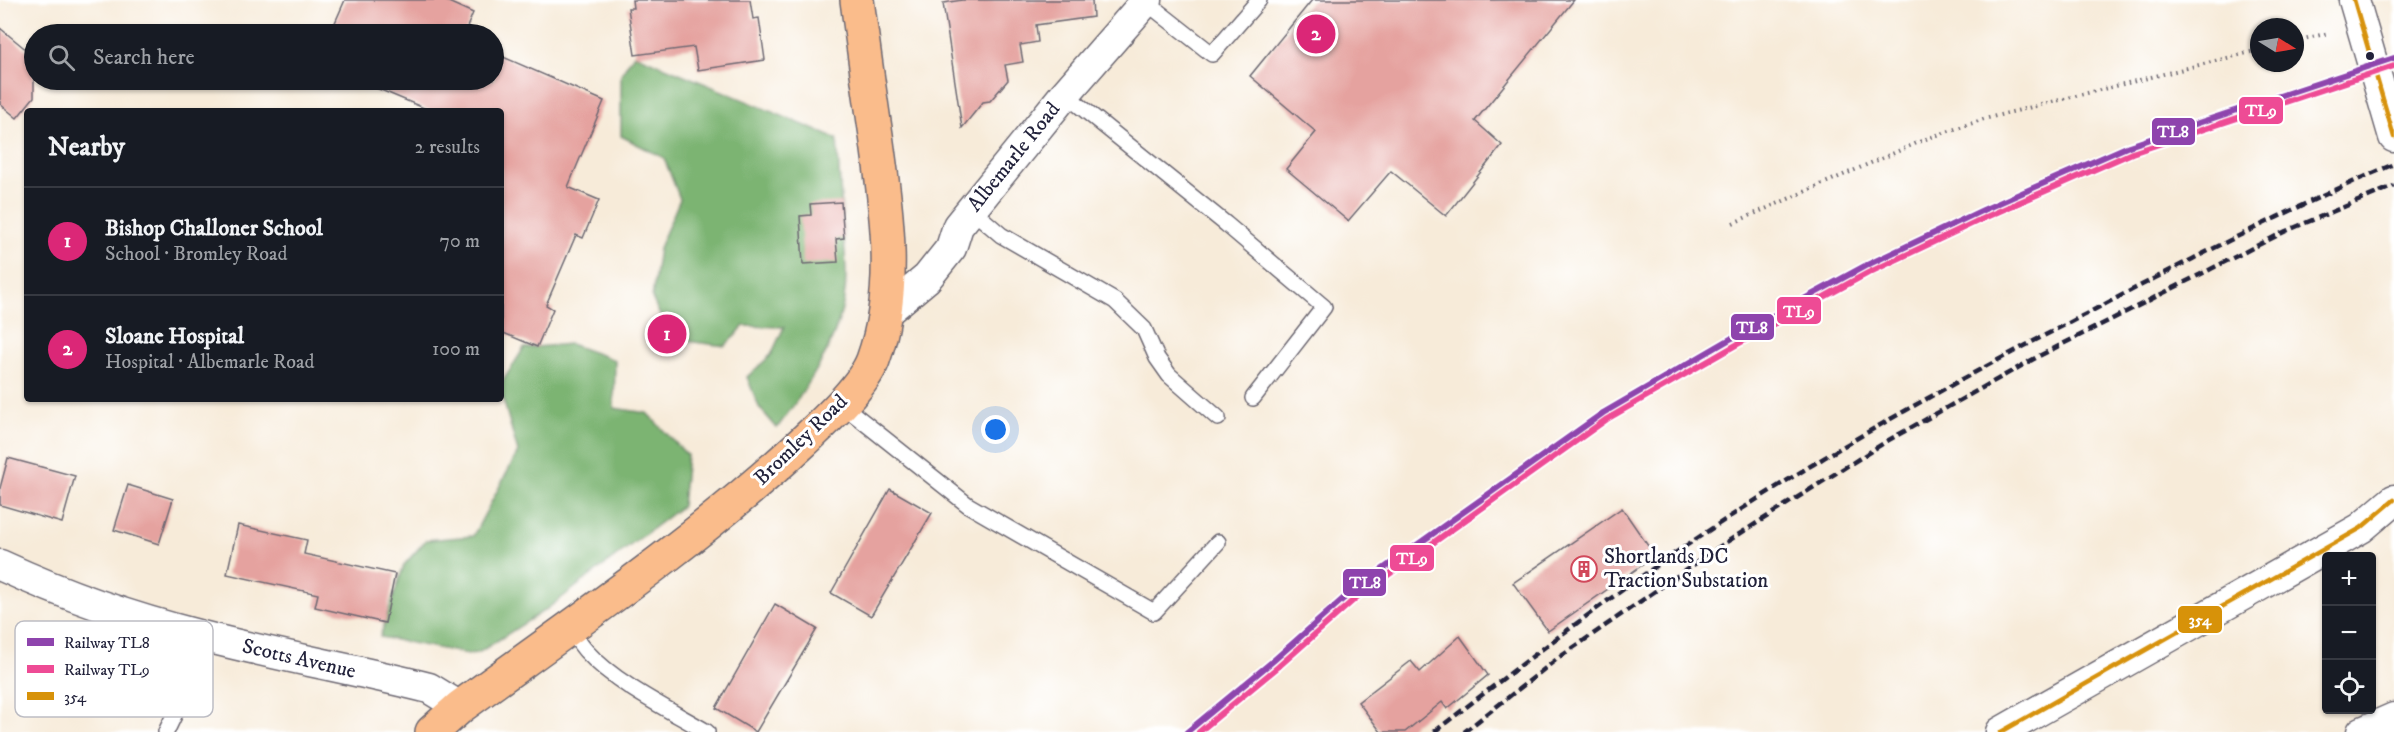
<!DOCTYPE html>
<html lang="en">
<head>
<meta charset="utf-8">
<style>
	:root { --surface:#171b24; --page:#242831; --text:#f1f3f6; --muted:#9ea1a6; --line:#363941; --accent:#db2777 }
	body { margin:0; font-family:"IM FELL DW Pica",serif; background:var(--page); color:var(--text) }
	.controls { position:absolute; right:18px; bottom:18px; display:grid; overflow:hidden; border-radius:6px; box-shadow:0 2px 4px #0004 }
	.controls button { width:54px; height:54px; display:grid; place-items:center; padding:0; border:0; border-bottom:2px solid var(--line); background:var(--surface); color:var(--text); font:30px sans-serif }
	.compass { position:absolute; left:2250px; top:18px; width:54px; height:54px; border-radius:50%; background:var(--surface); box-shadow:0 2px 4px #0004; rotate:101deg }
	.you { position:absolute; left:996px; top:430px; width:21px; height:21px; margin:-15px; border:4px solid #fff; border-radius:50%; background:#1a73e8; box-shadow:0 0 0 9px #1a73e833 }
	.badge { display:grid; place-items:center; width:39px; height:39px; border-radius:50%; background:var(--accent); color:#fff; font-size:20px; font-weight:700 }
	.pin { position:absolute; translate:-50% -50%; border:3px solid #fff; box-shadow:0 2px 6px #0006 }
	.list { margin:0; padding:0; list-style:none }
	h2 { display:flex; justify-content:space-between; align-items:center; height:78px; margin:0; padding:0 24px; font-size:26px }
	h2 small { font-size:20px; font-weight:400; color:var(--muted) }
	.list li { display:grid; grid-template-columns:39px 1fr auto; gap:18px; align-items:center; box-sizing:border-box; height:108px; padding:0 24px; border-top:2px solid var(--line) }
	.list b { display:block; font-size:22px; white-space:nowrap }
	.list p { margin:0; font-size:20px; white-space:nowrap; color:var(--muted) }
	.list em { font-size:20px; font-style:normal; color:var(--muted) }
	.icon { flex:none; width:33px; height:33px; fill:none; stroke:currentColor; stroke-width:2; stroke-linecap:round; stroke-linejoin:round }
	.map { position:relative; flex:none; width:2394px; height:732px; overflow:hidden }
	.search { position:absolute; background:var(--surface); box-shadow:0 2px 4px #0004; left:24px; top:24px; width:480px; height:66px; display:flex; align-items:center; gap:15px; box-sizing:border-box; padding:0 21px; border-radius:33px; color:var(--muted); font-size:22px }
	.panel { position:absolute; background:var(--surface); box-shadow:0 2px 4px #0004; left:24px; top:108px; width:480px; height:294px; border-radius:6px }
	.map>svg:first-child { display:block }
	.forest { fill:#7cb472; stroke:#4f6b56; stroke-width:1.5 }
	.building { fill:#e5a29f }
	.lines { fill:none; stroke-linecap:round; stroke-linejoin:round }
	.service-casing { stroke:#6d6872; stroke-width:18 }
	.minor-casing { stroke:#6d6872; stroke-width:33 }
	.primary-casing { stroke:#6d6872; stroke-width:36 }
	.path { stroke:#6d6872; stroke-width:4; stroke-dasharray:1.5 4.5; stroke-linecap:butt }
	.service { stroke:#fff; stroke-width:15 }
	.minor { stroke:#fff; stroke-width:30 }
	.primary { stroke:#fabc8b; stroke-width:33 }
	.rail { stroke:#22223b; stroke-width:4.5; stroke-dasharray:9 4.5; stroke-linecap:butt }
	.bus-1-casing { stroke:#fff; stroke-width:9 }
	.bus-1 { stroke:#d79209; stroke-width:4.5 }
	.rail-1-casing { stroke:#fff; stroke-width:10 }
	.rail-2-casing { stroke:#fff; stroke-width:10 }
	.rail-1 { stroke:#8e44ad; stroke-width:6 }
	.rail-2 { stroke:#ee4b95; stroke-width:6 }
	.bus-dot { fill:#22223b; stroke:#fff; stroke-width:2 }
	.labels { text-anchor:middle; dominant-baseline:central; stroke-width:6; stroke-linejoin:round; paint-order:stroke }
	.street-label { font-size:21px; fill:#22223b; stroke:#fff }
	.poi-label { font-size:21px; fill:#22223b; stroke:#fff; text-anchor:start }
	.key { fill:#fff; stroke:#bdbdc4; stroke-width:1.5 }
	.key-label { font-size:16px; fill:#22223b }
	.line-badge { stroke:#fff; stroke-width:2 }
	.badge-label { font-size:16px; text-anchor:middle; font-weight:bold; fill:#fff }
</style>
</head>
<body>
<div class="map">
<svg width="2394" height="732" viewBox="0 0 2394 732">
	<rect width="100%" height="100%" fill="#fff"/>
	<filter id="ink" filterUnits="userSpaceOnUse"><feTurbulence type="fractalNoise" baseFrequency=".0167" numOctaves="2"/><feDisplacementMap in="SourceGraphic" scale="12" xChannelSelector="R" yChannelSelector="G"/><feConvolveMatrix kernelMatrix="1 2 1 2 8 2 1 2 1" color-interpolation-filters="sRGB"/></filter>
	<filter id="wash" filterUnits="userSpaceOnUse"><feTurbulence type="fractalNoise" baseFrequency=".008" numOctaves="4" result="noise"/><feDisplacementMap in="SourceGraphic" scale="24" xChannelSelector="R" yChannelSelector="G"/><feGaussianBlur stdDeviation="1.35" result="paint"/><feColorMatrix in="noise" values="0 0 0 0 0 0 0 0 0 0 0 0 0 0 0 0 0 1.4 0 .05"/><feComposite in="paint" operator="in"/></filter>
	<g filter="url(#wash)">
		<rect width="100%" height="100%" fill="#f7ebd9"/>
		<path class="forest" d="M634 54 837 139C839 169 841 200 843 230 845 252 848 276 844 299 836 346 805 391 777 428L759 407 747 377 771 355 784 327 744 326 725 346 671 339 652 298 659 248 680 199 664 158 621 136V74Z
			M570 344 615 360 614 408 647 413 687 455 682 506 547 609 478 653 468 654 380 637 404 565 426 540 473 536 518 452 501 392V384L524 348Z"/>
		<g id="blocks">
			<path class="building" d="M345 0H444L473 13 464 34H330Z
				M632 0H750L753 19 759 18 765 60 698 70 694 47 635 55 628 8H633Z
				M962 0H1092L1093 17 1036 25 1038 42 1020 45 1023 62 1005 65 1008 80 990 101 983 102 962 128 943 3Z
				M1312 0H1574L1475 121 1502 145 1446 216 1391 171 1348 221 1286 169 1316 132 1250 76Z
				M0 28 34 56V97L17 118 0 104Z
				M494 53 604 101 568 187 599 200 583 238 576 235 546 305 553 309 537 347 501 332V111H431L357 80H494Z
				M841 202 844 238 836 239 838 262 803 264 800 216 811 215 810 204Z
				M8 458 75 476 62 523 0 505V488Z
				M128 485 173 499 159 544 114 530Z
				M890 489 932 513 871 616 831 593Z
				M1622 508 1655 556 1548 631 1513 583Z
				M238 525 307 540 304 554 395 574 385 623 315 607 318 594 227 574Z
				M775 604 817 629 756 732 716 708Z
				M1460 636 1488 675 1447 709 1442 702 1405 732H1381L1358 702 1411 661 1420 672Z"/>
		</g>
	</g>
	<g filter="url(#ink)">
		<use href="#blocks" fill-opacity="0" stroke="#6d6872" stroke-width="1.5"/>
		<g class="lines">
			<g class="service-casing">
				<path id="service" d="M1146 2 1212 54 1259 0
					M1065 94 1226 224 1324 307 1253 398
					M972 210 1001 235 1115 301 1144 329 1157 358 1169 375 1218 418
					M841 404 968 505 1154 612 1218 542
					M569 628C574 635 580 644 586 651 616 684 668 709 707 732
					M166 732 178 707 196 635"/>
			</g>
			<g class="minor-casing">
				<path id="minor" d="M2354 0 2394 137
					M884 314 927 278 951 248 958 226 1065 94 1147 0
					M0 565C63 594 130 618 198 635 274 655 353 669 429 688L460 707
					M2001 732 2361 528 2394 500
					M2362 732 2394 718"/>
			</g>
			<g class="primary-casing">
				<path id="primary" d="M432 732 460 707C577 622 696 541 802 443 823 423 863 387 873 360 899 288 886 209 876 135 869 90 863 45 857 0"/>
			</g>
			<path class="path" d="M2295 41 2329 33
				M1733 223 1926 139 1984 119 2259 50"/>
			<use href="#service" class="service"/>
			<use href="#minor" class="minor"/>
			<use href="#primary" class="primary"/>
			<path class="rail" d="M1434 732C1536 653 1639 574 1748 505 1857 435 1971 373 2086 314 2187 261 2289 209 2394 164
				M1464 732 1557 659 1722 545 1887 441 2039 356 2286 231 2394 186"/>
			<g class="bus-1-casing">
				<path id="bus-1" d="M2354 0 2394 137
					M2001 732 2361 528 2394 500"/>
			</g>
			<use href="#bus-1" class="bus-1"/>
			<g class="rail-1-casing">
				<path id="rail-1" d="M1187 732 1273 661 1352 591 1603 413 1732 338 1865 266 1983 210 2129 146 2394 58"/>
			</g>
			<g class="rail-2-casing">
				<path id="rail-2" d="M1199 732 1278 667 1357 597 1607 419 1736 345 1868 273 1986 217 2132 153 2394 66"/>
			</g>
			<use href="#rail-1" class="rail-1"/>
			<use href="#rail-2" class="rail-2"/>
		</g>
	</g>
	<defs>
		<g id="building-ring" transform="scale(1.35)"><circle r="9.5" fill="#fff" stroke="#d1495b" stroke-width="1.5"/><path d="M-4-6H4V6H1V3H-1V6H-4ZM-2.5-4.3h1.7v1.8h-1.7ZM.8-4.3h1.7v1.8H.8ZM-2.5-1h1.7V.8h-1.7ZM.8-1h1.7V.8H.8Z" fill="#d1495b"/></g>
	</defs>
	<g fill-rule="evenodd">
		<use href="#building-ring" x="1584" y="569"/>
	</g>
	<circle class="bus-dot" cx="2370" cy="56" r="5"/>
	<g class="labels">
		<g class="street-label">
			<text transform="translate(1014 157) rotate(-51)">Albemarle Road</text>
			<text transform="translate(801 440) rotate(-44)">Bromley Road</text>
			<text transform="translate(299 659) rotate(13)">Scotts Avenue</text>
		</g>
		<g class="poi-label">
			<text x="1604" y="557">Shortlands DC<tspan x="1604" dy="24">Traction Substation</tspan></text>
		</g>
	</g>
	<rect x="15" y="621" width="198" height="96" rx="9" class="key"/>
	<rect x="27" y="638" width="27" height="8" fill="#8e44ad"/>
	<rect x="27" y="665" width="27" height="8" fill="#ee4b95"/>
	<rect x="27" y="692" width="27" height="8" fill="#d79209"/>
	<g class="key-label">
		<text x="64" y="648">Railway TL8</text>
		<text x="64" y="675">Railway TL9</text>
		<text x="64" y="702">354</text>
	</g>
	<g class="line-badge">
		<rect x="2238" y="96" width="46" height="29" rx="6" fill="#ee4b95"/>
		<rect x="2151" y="117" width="45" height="29" rx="6" fill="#8e44ad"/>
		<rect x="1776" y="296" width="46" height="29" rx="6" fill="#ee4b95"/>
		<rect x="1730" y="313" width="45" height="28" rx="6" fill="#8e44ad"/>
		<rect x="1389" y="544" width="46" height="28" rx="6" fill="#ee4b95"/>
		<rect x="1342" y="568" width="45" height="29" rx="6" fill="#8e44ad"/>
		<rect x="2177" y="605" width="46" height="29" rx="6" fill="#d79209"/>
	</g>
	<g class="badge-label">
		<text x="2261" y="116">TL9</text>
		<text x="2173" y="137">TL8</text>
		<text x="1799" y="317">TL9</text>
		<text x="1752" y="333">TL8</text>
		<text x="1412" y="564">TL9</text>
		<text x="1365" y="588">TL8</text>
		<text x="2200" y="625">354</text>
	</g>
</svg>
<div class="controls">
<button>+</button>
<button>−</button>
<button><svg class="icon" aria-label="locate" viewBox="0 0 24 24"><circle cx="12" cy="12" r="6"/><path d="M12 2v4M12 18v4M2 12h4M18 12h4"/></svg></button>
</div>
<svg class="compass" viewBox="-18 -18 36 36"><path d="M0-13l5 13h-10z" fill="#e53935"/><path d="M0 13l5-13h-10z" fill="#9ea1a6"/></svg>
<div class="you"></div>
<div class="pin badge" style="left:667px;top:334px">1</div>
<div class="pin badge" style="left:1316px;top:34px">2</div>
<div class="search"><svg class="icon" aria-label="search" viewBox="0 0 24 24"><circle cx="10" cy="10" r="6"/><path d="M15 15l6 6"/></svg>Search here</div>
<section class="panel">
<h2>Nearby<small>2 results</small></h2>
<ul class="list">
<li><span class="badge">1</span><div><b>Bishop Challoner School</b><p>School · Bromley Road</p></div><em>70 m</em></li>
<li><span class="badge">2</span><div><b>Sloane Hospital</b><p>Hospital · Albemarle Road</p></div><em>100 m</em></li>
</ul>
</section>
</div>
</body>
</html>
